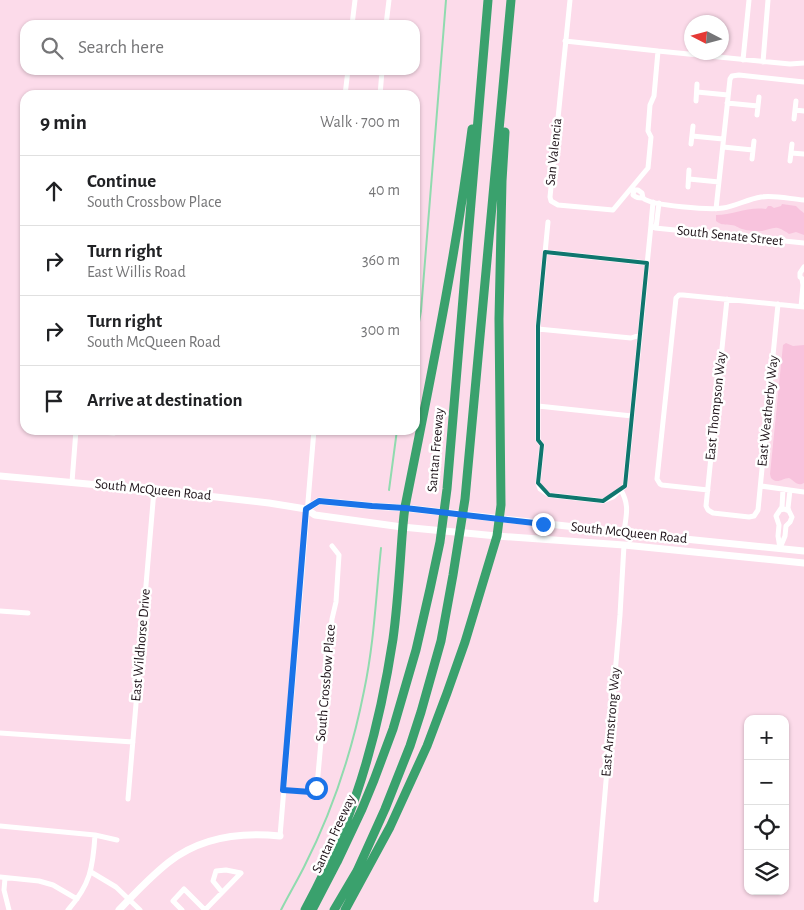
<!DOCTYPE html>
<html lang="en">
<head>
<meta charset="utf-8">
<style>
	:root { --surface:#fff; --page:#f2f2f2; --text:#202124; --muted:#757577; --line:#e0e0e0 }
	body { margin:0; font-family:"Alegreya Sans",sans-serif; background:var(--page); color:var(--text) }
	.controls { position:absolute; right:15px; bottom:15px; display:grid; overflow:hidden; border-radius:10px; box-shadow:0 1px 4px #0004 }
	.controls button { width:45px; height:45px; display:grid; place-items:center; padding:0; border:0; border-bottom:1px solid var(--line); background:var(--surface); color:var(--text); font:25px sans-serif }
	.compass { position:absolute; left:684px; top:15px; width:45px; height:45px; border-radius:50%; background:var(--surface); box-shadow:0 1px 4px #0004; rotate:276deg }
	.stop { position:absolute; width:15px; height:15px; margin:-11px; border:4px solid #1a73e8; border-radius:50%; background:#fff }
	.stop.end { background:#1a73e8; border-color:#fff; box-shadow:0 1px 5px #0008 }
	.list { margin:0; padding:0; list-style:none }
	h2 { display:flex; justify-content:space-between; align-items:center; height:65px; margin:0; padding:0 20px; font-size:21px }
	h2 small { font-size:16px; font-weight:400; color:var(--muted) }
	.list li { display:grid; grid-template-columns:32px 1fr auto; gap:15px; align-items:center; box-sizing:border-box; height:70px; padding:0 20px; border-top:1px solid var(--line) }
	.list b { display:block; font-size:19px; white-space:nowrap }
	.list p { margin:0; font-size:16px; white-space:nowrap; color:var(--muted) }
	.list em { font-size:16px; font-style:normal; color:var(--muted) }
	.icon { flex:none; width:28px; height:28px; fill:none; stroke:currentColor; stroke-width:2; stroke-linecap:round; stroke-linejoin:round }
	.map { position:relative; flex:none; width:804px; height:910px; overflow:hidden }
	.search { position:absolute; background:var(--surface); box-shadow:0 1px 4px #0004; left:20px; top:20px; width:400px; height:55px; display:flex; align-items:center; gap:12px; box-sizing:border-box; padding:0 18px; border-radius:15px; color:var(--muted); font-size:19px }
	.panel { position:absolute; background:var(--surface); box-shadow:0 1px 4px #0004; left:20px; top:90px; width:400px; height:345px; border-radius:15px }
	.map>svg:first-child { display:block }
	.green { fill:#f8c3dd }
	.lines { fill:none; stroke-linecap:round; stroke-linejoin:round }
	.stream { stroke:#90dbaf; stroke-width:2 }
	.street { stroke:#fff; stroke-width:5 }
	.secondary { stroke:#fff; stroke-width:7 }
	.highway { stroke:#3aa16d; stroke-width:9 }
	.route { stroke:#1a73e8; stroke-width:6 }
	.marked { fill:none; stroke:#0f766e; stroke-width:4; stroke-linejoin:round }
	.labels { text-anchor:middle; dominant-baseline:central; stroke-width:5; stroke-linejoin:round; paint-order:stroke }
	.street-label { font-size:14px; fill:#1e1319; stroke:#fff }
</style>
</head>
<body>
<div class="map">
<svg width="804" height="910" viewBox="0 0 804 910">
	<rect width="100%" height="100%" fill="#fcdbea"/>
	<path class="green" d="M782 204 796 206 800 210 804 213V235L796 232 789 234C786 232 782 229 778 228 773 227 768 230 762 231 756 231 748 231 742 229 738 228 736 225 731 225 725 224 722 226 716 221V215C733 215 749 206 766 209L768 206H771L774 208 781 206Z
		M786 343 793 346 804 345V483C797 487 794 480 789 478 782 478 778 485 771 478L770 474 783 345Z"/>
	<g class="lines">
		<path class="stream" d="M415 344 421 311 446 0
			M389 490 397 430
			M281 910C288 896 297 881 304 867 332 812 352 752 364 691 374 644 376 596 381 548"/>
		<path class="street" d="M570 0 550 197 551 201 558 205 613 210 648 168 651 137 648 131 650 105 654 96 658 51 769 62 790 64 804 63
			M352 25 355 0
			M386 25 389 0
			M565 41 658 51
			M743 60 749 0
			M763 62 768 0
			M349 70 382 73
			M697 92 728 95
			M345 95 348 70
			M380 95 382 71
			M696 101 697 84
			M727 103 758 106
			M795 110 804 111
			M757 115 759 97
			M794 119 796 101
			M692 136 723 139
			M691 144 693 126
			M723 147 753 150
			M791 153 804 154
			M752 159 754 141
			M790 161 792 144
			M689 179 719 182
			M688 187 689 170
			M632 189 634 190H638L642 193 643 198
			M634 190 633 195C637 198 638 198 643 198 651 206 711 210 723 208 736 206 748 199 761 197 775 195 790 199 804 200
			M653 202 651 224 652 227 655 228 804 243
			M716 209 730 79 732 76 739 75 804 82
			M548 222 538 326V440L542 445 538 483 540 489 549 495 603 501 613 497 625 486 651 225
			M656 228 659 203
			M545 252 647 263
			M804 280 800 277V273L804 267
			M727 299 706 506 708 510 713 513 749 517 754 516 758 510 778 304
			M801 307 803 285 802 279
			M538 329 631 338 640 335
			M538 406 632 416
			M79 430 114 433
			M72 482 76 430
			M761 486 804 492
			M621 490C630 506 626 515 624 532
			M708 490 662 485 660 484 657 479 676 298 679 295H683L804 307
			M784 509 789 511 792 517 790 522 786 526 785 536 780 548 778 536 779 525 776 516 780 510Z
			M780 510 782 507 783 489
			M789 511 788 508 790 490
			M0 611 28 613
			M0 733 133 742
			M283 790 311 792 317 786 332 619 336 602 339 555 332 546
			M128 799 154 490
			M0 826 95 835 117 840
			M280 836 314 430
			M91 872 116 887 140 910
			M0 877 39 881 53 885 77 899
			M5 878 4 890 9 910
			M596 900 620 615 624 545
			M68 910C90 885 93 868 95 835
			M182 910 173 901 184 889 205 910
			M205 910 241 873 226 870 216 871 213 881 222 892"/>
		<path class="secondary" d="M0 476 154 490 269 503 306 509 315 515 402 527 497 536 624 545 804 563
			M306 509 319 501 372 506 405 508 665 537 804 551
			M119 910C135 893 151 876 169 862 201 837 241 832 280 836"/>
		<path class="highway" d="M305 910C319 884 332 857 343 830 368 769 383 704 393 639 397 610 399 580 401 551 402 536 403 521 405 507 430 381 456 256 472 129
			M312 910 337 862 362 809 374 780 393 729 416 650 430 589 440 542 447 489 488 0
			M334 910 357 871 385 809 410 746 421 712 441 641 453 575 465 499 511 0
			M345 910 390 827 427 746 447 693 465 642 497 536 501 505 499 319 502 181 505 132"/>
	</g>
	<g class="lines">
		<path class="route" d="M316 788 311 792 283 790 306 509 319 501 372 506 405 508 543 524"/>
	</g>
	<path class="marked" d="M545 252 647 263 625 486 603 501 549 495 538 483 542 445 538 440V326Z"/>
	<g class="labels">
		<g class="street-label">
			<text transform="translate(554 152) rotate(-84)">San Valencia</text>
			<text transform="translate(730 236) rotate(6)">South Senate Street</text>
			<text transform="translate(716 406) rotate(-84)">East Thompson Way</text>
			<text transform="translate(768 411) rotate(-84)">East Weatherby Way</text>
			<text transform="translate(436 450) rotate(-85)">Santan Freeway</text>
			<text transform="translate(153 490) rotate(6)">South McQueen Road</text>
			<text transform="translate(629 533) rotate(6)">South McQueen Road</text>
			<text transform="translate(141 645) rotate(-85)">East Wildhorse Drive</text>
			<text transform="translate(326 683) rotate(-85)">South Crossbow Place</text>
			<text transform="translate(611 722) rotate(-85)">East Armstrong Way</text>
			<text transform="translate(334 834) rotate(-65)">Santan Freeway</text>
		</g>
	</g>
</svg>
<div class="controls">
<button>+</button>
<button>−</button>
<button><svg class="icon" aria-label="locate" viewBox="0 0 24 24"><circle cx="12" cy="12" r="6"/><path d="M12 2v4M12 18v4M2 12h4M18 12h4"/></svg></button>
<button><svg class="icon" aria-label="layers" viewBox="0 0 24 24"><path d="M12 4l9 5-9 5-9-5zM3 14l9 5 9-5"/></svg></button>
</div>
<svg class="compass" viewBox="-18 -18 36 36"><path d="M0-13l5 13h-10z" fill="#e53935"/><path d="M0 13l5-13h-10z" fill="#757577"/></svg>
<div class="stop" style="left:316px;top:788px"></div>
<div class="stop end" style="left:543px;top:524px"></div>
<div class="search"><svg class="icon" aria-label="search" viewBox="0 0 24 24"><circle cx="10" cy="10" r="6"/><path d="M15 15l6 6"/></svg>Search here</div>
<section class="panel">
<h2>9 min<small>Walk · 700 m</small></h2>
<ul class="list">
<li><svg class="icon" aria-label="ahead" viewBox="0 0 24 24"><path d="M12 20V5M6 11l6-6 6 6"/></svg><div><b>Continue</b><p>South Crossbow Place</p></div><em>40 m</em></li>
<li><svg class="icon" aria-label="right" viewBox="0 0 24 24"><path d="M7 20v-9h11M14 6l5 5-5 5"/></svg><div><b>Turn right</b><p>East Willis Road</p></div><em>360 m</em></li>
<li><svg class="icon" aria-label="right" viewBox="0 0 24 24"><path d="M7 20v-9h11M14 6l5 5-5 5"/></svg><div><b>Turn right</b><p>South McQueen Road</p></div><em>300 m</em></li>
<li><svg class="icon" aria-label="arrive" viewBox="0 0 24 24"><path d="M6 21V4h12l-3 4 3 4H6"/></svg><div><b>Arrive at destination</b></div></li>
</ul>
</section>
</div>
</body>
</html>
